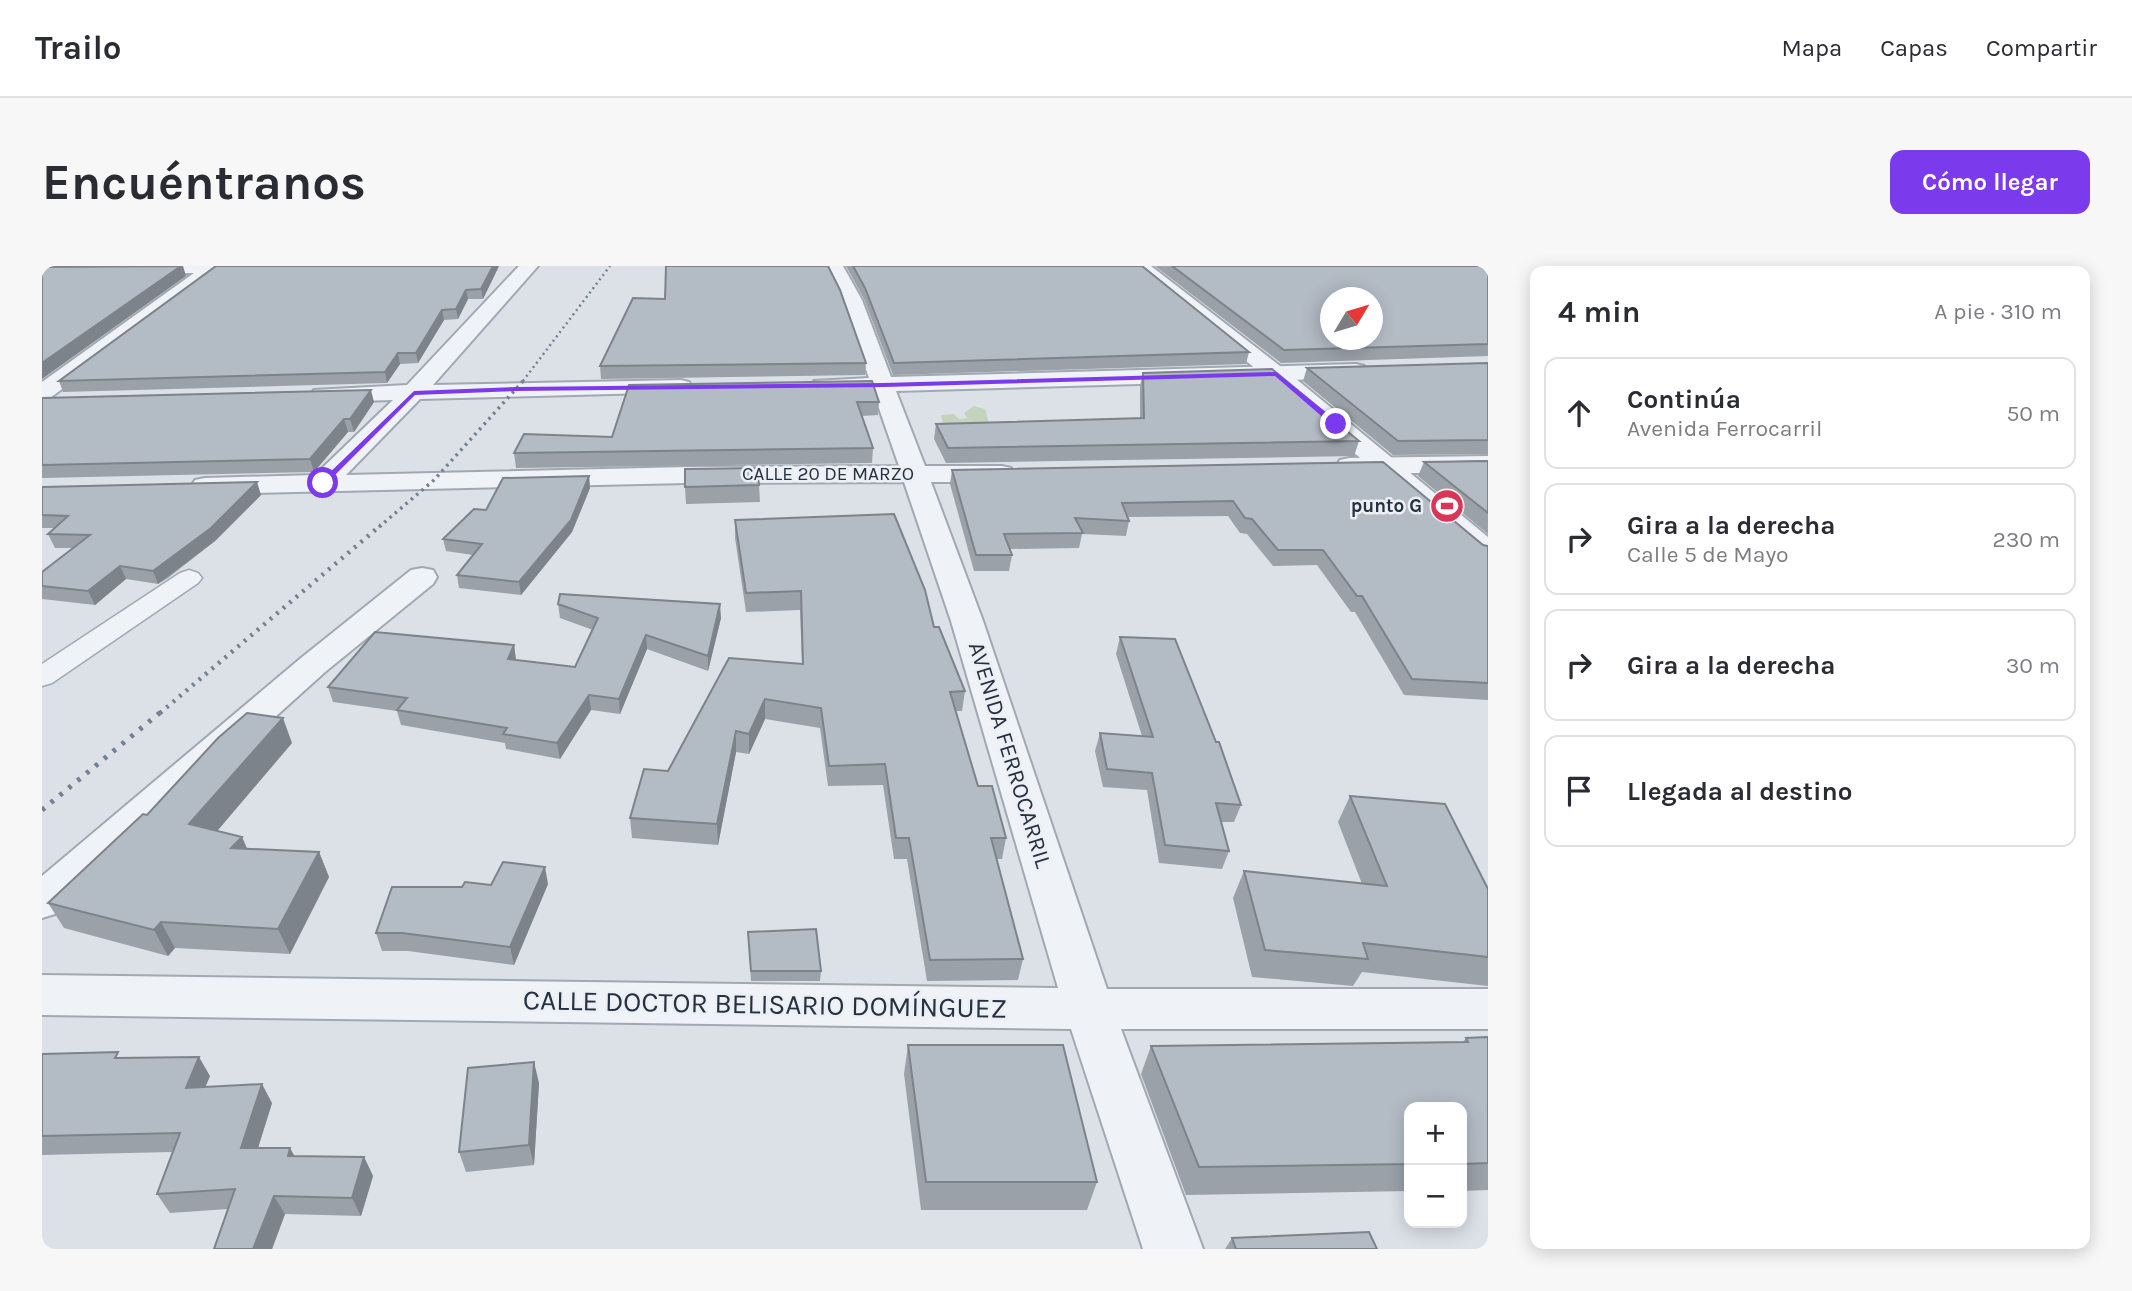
<!DOCTYPE html>
<html lang="es">
<head>
<meta charset="utf-8">
<style>
	:root { --surface:#fff; --page:#f7f7f7; --text:#2b2b33; --muted:#7c7c81; --line:#e1e1e2; --accent:#7c3aed }
	body { margin:0; font-family:Karla,sans-serif; background:var(--page); color:var(--text) }
	.controls { position:absolute; right:21px; bottom:21px; display:grid; overflow:hidden; border-radius:14px; box-shadow:0 4px 18px #0003 }
	.controls button { width:63px; height:63px; display:grid; place-items:center; padding:0; border:0; border-bottom:2px solid var(--line); background:var(--surface); color:var(--text); font:35px sans-serif }
	.compass { position:absolute; left:1278px; top:21px; width:63px; height:63px; border-radius:50%; background:var(--surface); box-shadow:0 4px 18px #0003; rotate:52deg }
	.stop { position:absolute; width:21px; height:21px; margin:-16px; border:5px solid #7c3aed; border-radius:50%; background:#fff }
	.stop.end { background:#7c3aed; border-color:#fff; box-shadow:0 2px 7px #0008 }
	.list { margin:0; padding:0; list-style:none }
	h2 { display:flex; justify-content:space-between; align-items:center; height:91px; margin:0; padding:0 28px; font-size:30px }
	h2 small { font-size:23px; font-weight:400; color:var(--muted) }
	.list li { display:grid; grid-template-columns:46px 1fr auto; gap:21px; align-items:center; box-sizing:border-box; height:112px; margin:0 14px 14px; padding:0 14px; border:2px solid var(--line); border-radius:14px }
	.list b { display:block; font-size:26px; white-space:nowrap }
	.list p { margin:0; font-size:23px; white-space:nowrap; color:var(--muted) }
	.list em { font-size:23px; font-style:normal; color:var(--muted) }
	.icon { flex:none; width:38px; height:38px; fill:none; stroke:currentColor; stroke-width:2; stroke-linecap:round; stroke-linejoin:round }
	.map { position:relative; flex:none; width:1446px; height:983px; overflow:hidden; border-radius:14px }
	header { display:flex; align-items:center; gap:42px; box-sizing:border-box; height:98px; padding:0 35px; background:var(--surface); border-bottom:2px solid var(--line) }
	header strong { font-size:33px }
	nav { display:flex; gap:38px; margin-inline-start:auto; font-size:24px }
	.intro { display:flex; align-items:center; justify-content:space-between; box-sizing:border-box; height:168px; padding:0 42px }
	h1 { margin:0; font-size:49px }
	.button { padding:18px 32px; border-radius:14px; background:var(--accent); color:#fff; font-size:24px; font-weight:700 }
	main { display:flex; gap:42px; padding:0 42px }
	aside { flex:1; background:var(--surface); border-radius:14px; box-shadow:0 4px 18px #0003 }
	.map>svg:first-child { display:block }
	.green { fill:#c3d3bd }
	.lines { fill:none; stroke-linecap:round; stroke-linejoin:round }
	.pedestrian-casing { stroke:#a1a8b2; stroke-width:3 }
	.minor-casing { stroke:#a1a8b2; stroke-width:4 }
	.tertiary-casing { stroke:#a1a8b2; stroke-width:4 }
	.pedestrian { fill:#eff2f6; fill-rule:evenodd }
	.minor { fill:#eff2f6; fill-rule:evenodd }
	.tertiary { fill:#eff2f6; fill-rule:evenodd }
	.rail-far3 { stroke:#748193; stroke-width:2.5; stroke-dasharray:2 3.5; stroke-linecap:butt }
	.rail-far2 { stroke:#748193; stroke-width:3.5; stroke-dasharray:2.5 4.5; stroke-linecap:butt }
	.rail-far1 { stroke:#748193; stroke-width:4.5; stroke-dasharray:2.5 6; stroke-linecap:butt }
	.rail { stroke:#748193; stroke-width:5; stroke-dasharray:3.5 8; stroke-linecap:butt }
	.wall { fill:#9aa1a9 }
	.shaded-wall { fill:#7d838a }
	.building { fill:#b3bbc5; stroke:#7d838a; stroke-width:2; fill-rule:evenodd }
	.route { fill:#7c3aed }
	.labels { text-anchor:middle; dominant-baseline:central; stroke-width:5; stroke-linejoin:round; paint-order:stroke }
	.far-street-label { font-size:19px; fill:#253040; stroke:#ecf0f5 }
	.far-poi-label { font-size:19px; font-weight:bold; fill:#253040; stroke:#ecf0f5; text-anchor:end }
	.street-label { font-size:23px; fill:#253040; stroke:#ecf0f5 }
	.near-street-label { font-size:28px; fill:#253040; stroke:#ecf0f5 }
</style>
</head>
<body>
<header>
<strong>Trailo</strong>
<nav><a>Mapa</a><a>Capas</a><a>Compartir</a></nav>
</header>
<div class="intro"><h1>Encuéntranos</h1><a class="button">Cómo llegar</a></div>
<main>
<div class="map">
<svg width="1446" height="983" viewBox="0 0 1446 983">
	<rect width="100%" height="100%" fill="#dce1e8"/>
	<path class="green" d="M932 140 943 143 948 161 903 165 899 149 912 148 917 153 925 152 922 147Z"/>
	<g class="lines">
		<g class="pedestrian-casing">
			<path id="pedestrian" d="M147 304 156 307 160 312 156 317 10 417 0 420V398L138 307Z"/>
		</g>
		<g class="minor-casing">
			<path id="minor" d="M0 0H300L291 5 176 7 8 132 0 134V116L152 7 0 9Z
				M477 0H496L391 119 639 114 647 116 650 121 647 126 378 133 304 209 646 201 857 200 831 125 780 127 772 125 769 120 772 115 827 112 800 34 783 0H801L820 34 849 111 1314 98 1322 100 1325 105 1322 110 1314 112 854 125 883 200H960L969 202 973 208 969 214 960 216H889L941 355 1065 723H1446V763H1079L1161 983H1101L1029 763 0 749V709L1016 722 909 355 862 216 646 217 163 228 153 226 149 220 153 214 163 212 273 209 351 134 280 136 272 134 268 129 272 124 365 119Z
				M1446 190V206L1307 208 1298 206 1294 200 1298 194 1307 192Z
				M380 302 391 304 395 311 391 318 283 406 16 647 0 652V610L259 392 369 304Z"/>
		</g>
		<g class="tertiary-casing">
			<path id="tertiary" d="M1089 0H1109L1242 103 1446 271V295L1435 292 1226 113Z"/>
		</g>
		<use href="#pedestrian" class="pedestrian"/>
		<use href="#minor" class="minor"/>
		<use href="#tertiary" class="tertiary"/>
		<path class="rail-far3" d="M481 115 568 0"/>
		<path class="rail-far2" d="M337 261 392 214 482 114"/>
		<path class="rail-far1" d="M118 447 339 259"/>
		<path class="rail" d="M0 544 120 445"/>
	</g>
	<path class="wall" d="M457 0 441 33H426L416 53 402 54 376 97 358 98 345 117 21 126 17 115Z
		M804 0H1100L1207 86 1204 98 851 109 822 33Z
		M1113 0H1446V90L1239 97Z
		M623 33 824 97 823 109 559 113 558 100Z
		M1446 97V188L1351 189 1261 115 1265 102Z
		M1101 107 1317 175 1312 190 904 197 892 173 894 158 1098 152V120Z
		M587 119 837 136 836 149 820 150 831 182 830 197 474 202 472 187 570 171Z
		M0 132 332 136 312 166H306L272 206 0 212Z
		M1446 194V268L1376 210 1382 196Z
		M1341 196 1441 279 1446 280V434L1362 429 1313 346H1309L1275 299 1231 300 1205 268 1198 267 1186 250 1086 251 1087 255 1084 270 1040 268 1037 282 967 283 970 289 967 305H932L908 218 910 204Z
		M547 210 548 222 530 266 479 329 417 322 415 309 431 289 404 285 401 273 444 244Z
		M717 219 718 236 644 238 643 221Z
		M0 221 219 229 173 275 126 312 116 318 84 313 53 339 0 333V306L31 282H13L6 268 13 262H0Z
		M693 254 892 361 923 425 920 445H914L936 520 964 572 960 593H955L981 693 976 714 885 715 865 593H852L841 519 786 520 778 462 723 453 707 488 694 486 676 579 590 572 588 552 626 505 760 398 758 344 704 346 693 272Z
		M516 338 679 352 666 405 605 383 578 448 549 444 518 493 464 483 463 477 359 459 355 445 291 436 286 421 472 379 474 394 533 401 551 364 518 352Z
		M1078 371 1199 539 1192 556H1179L1187 585 1180 603 1117 597 1105 524 1061 521 1053 485 1058 467 1100 470 1074 388Z
		M250 477 175 565 200 571 205 583 277 586 287 611 248 688 133 682 126 690 22 662 6 637 105 549Z
		M1308 530 1446 623V720L1320 706 1311 720 1210 711 1191 632 1202 605 1320 618 1296 556Z
		M506 618 472 699 366 685H340L334 667 420 621Z
		M706 666 779 705 778 715H709Z
		M1446 771V924L1420 925V841H1367V925L1144 929 1099 808 1109 780 1421 776 1424 772Z
		M866 779 1055 916 1045 944H879L862 808Z
		M0 788 79 792 168 810 163 821 230 837 216 882 253 890 322 891 331 910 319 950 243 948 230 983H172L186 943 128 947 115 928 130 886 0 889Z
		M497 817 492 899 424 906 417 886Z
		M1190 972 1335 983H1183Z"/>
	<path class="shaded-wall" d="M139 0H141L144 10 0 113V97Z
		M451 0H457L441 33 439 23Z
		M424 24 426 33 416 53 414 43Z
		M400 44 402 54 376 97 374 87Z
		M356 87 358 98 345 117 343 106Z
		M329 124 332 136 312 166 308 153Z
		M302 153 306 166 272 206 268 193Z
		M547 210 548 222 530 266 479 329 477 316Z
		M215 216 219 229 173 275 116 318 111 305Z
		M78 300 84 313 53 339 46 325Z
		M678 338 679 352 666 405V390Z
		M604 369 605 383 578 448 577 433Z
		M472 379 474 394 466 393Z
		M547 429 549 444 518 493 515 477Z
		M723 433V453L707 488V468Z
		M241 452 250 477 159 584 147 558Z
		M694 465V486L676 579 675 558Z
		M200 571 211 596 189 582Z
		M277 586 287 611 248 688 236 663Z
		M503 601 506 618 472 699 468 681Z
		M119 656 133 682 126 690 112 664Z
		M157 791 168 810 155 841 144 822Z
		M492 796 497 817 492 899 487 879Z
		M220 818 230 837 210 901 199 882Z
		M248 882 258 900 246 890Z
		M322 891 331 910 319 950 310 932Z
		M232 930 243 948 230 983H211Z"/>
	<path class="building" d="M139 0 0 97V1Z
		M174 0H451L439 23 424 24 414 43 400 44 374 87H356L343 106 17 115Z
		M624 0H786L798 24 824 97 558 100 591 32 623 33Z
		M811 0H1100L1207 86 852 97 823 22Z
		M1130 0H1446V78L1242 84ZM1289 32H1331V74H1289Z
		M1446 97V174L1356 175 1265 102Z
		M1230 103 1317 175 906 182 894 158 1102 152 1101 107Z
		M830 115 837 136H815L831 182 472 187 482 168 570 171 587 119Z
		M329 124 308 153H302L268 193 0 199V132Z
		M1446 195V247L1382 196Z
		M1341 196 1441 279 1446 280V417L1370 413 1320 330H1315L1281 284H1236L1210 253 1203 252 1191 235 1080 237 1087 255 1033 252 1041 267 962 268 970 289H934L910 204Z
		M715 202 717 219 643 221V203Z
		M547 210 529 254 477 316 415 309 440 278 401 273 432 243 444 244 461 212Z
		M215 216 169 262 111 305 78 300 46 325 0 320V306L48 269 6 268 26 250 0 249V221Z
		M852 248 883 324 892 361H897L923 425 908 426 936 520H950L964 572H949L981 693 888 694 867 572H854L843 498 787 500 779 442 723 433 707 468 694 465 675 558 588 552 602 503 626 505 687 392 761 398 759 325 704 327 693 254Z
		M518 328 678 338 666 390 604 369 577 433 547 429 515 477 461 468 465 462 355 444 365 432 286 421 333 366 472 379 466 393 533 401 556 352 516 338Z
		M1078 371 1133 373 1174 476H1177L1199 539 1174 537 1187 585 1123 579 1110 507 1065 503 1058 467 1111 471Z
		M205 447 241 452 147 558 200 571 189 582 277 586 236 663 119 656 112 664 6 637 101 548 105 549 176 472Z
		M1308 530 1403 538 1446 623V691L1321 677 1326 693 1223 684 1202 605 1345 620Z
		M461 596 503 601 468 681 360 667H334L350 621H420L423 616 449 619Z
		M774 663 779 705H709L706 666Z
		M1446 771V897L1420 898V841H1367V898L1157 901 1109 780 1426 776 1424 772Z
		M866 779H1021L1055 916H884Z
		M76 786 73 792 157 791 144 822 220 818 199 882H248L246 890 322 891 310 932 232 930 211 983H172L193 923 115 928 138 867 0 870V788Z
		M492 796 487 879 417 886 426 802Z
		M1327 966 1335 983H1194L1190 972Z"/>
	<path class="route" d="M1234 106 1296 156V160H1291L1233 110 842 121 475 125 373 129 283 219 277 217 372 125 475 121 842 117Z"/>
	<defs>
		<g id="stadium-disc" transform="scale(1.75)"><circle r="9.5" fill="#da3556" stroke="#ecf0f5"/><path d="M0-5a6.5 5 0 1 0 0 10a6.5 5 0 1 0 0-10ZM-3.5-1.8h7v3.6h-7Z" fill="#fff"/></g>
	</defs>
	<g fill-rule="evenodd">
		<use href="#stadium-disc" x="1405" y="240"/>
	</g>
	<g class="labels">
		<g class="far-street-label">
			<text x="786" y="208">CALLE 20 DE MARZO</text>
		</g>
		<g class="far-poi-label">
			<text x="1380" y="240">punto G</text>
		</g>
		<g class="street-label">
			<text transform="translate(968 489) rotate(73)">AVENIDA FERROCARRIL</text>
		</g>
		<g class="near-street-label">
			<text transform="translate(723 738) rotate(1)">CALLE DOCTOR BELISARIO DOMÍNGUEZ</text>
		</g>
	</g>
</svg>
<div class="controls">
<button>+</button>
<button>−</button>
</div>
<svg class="compass" viewBox="-18 -18 36 36"><path d="M0-13l5 13h-10z" fill="#e53935"/><path d="M0 13l5-13h-10z" fill="#7c7c81"/></svg>
<div class="stop" style="left:281px;top:217px"></div>
<div class="stop end" style="left:1294px;top:158px"></div>
</div>
<aside>
<h2>4 min<small>A pie · 310 m</small></h2>
<ul class="list">
<li><svg class="icon" aria-label="ahead" viewBox="0 0 24 24"><path d="M12 20V5M6 11l6-6 6 6"/></svg><div><b>Continúa</b><p>Avenida Ferrocarril</p></div><em>50 m</em></li>
<li><svg class="icon" aria-label="right" viewBox="0 0 24 24"><path d="M7 20v-9h11M14 6l5 5-5 5"/></svg><div><b>Gira a la derecha</b><p>Calle 5 de Mayo</p></div><em>230 m</em></li>
<li><svg class="icon" aria-label="right" viewBox="0 0 24 24"><path d="M7 20v-9h11M14 6l5 5-5 5"/></svg><div><b>Gira a la derecha</b></div><em>30 m</em></li>
<li><svg class="icon" aria-label="arrive" viewBox="0 0 24 24"><path d="M6 21V4h12l-3 4 3 4H6"/></svg><div><b>Llegada al destino</b></div></li>
</ul>
</aside>
</main>
</body>
</html>
